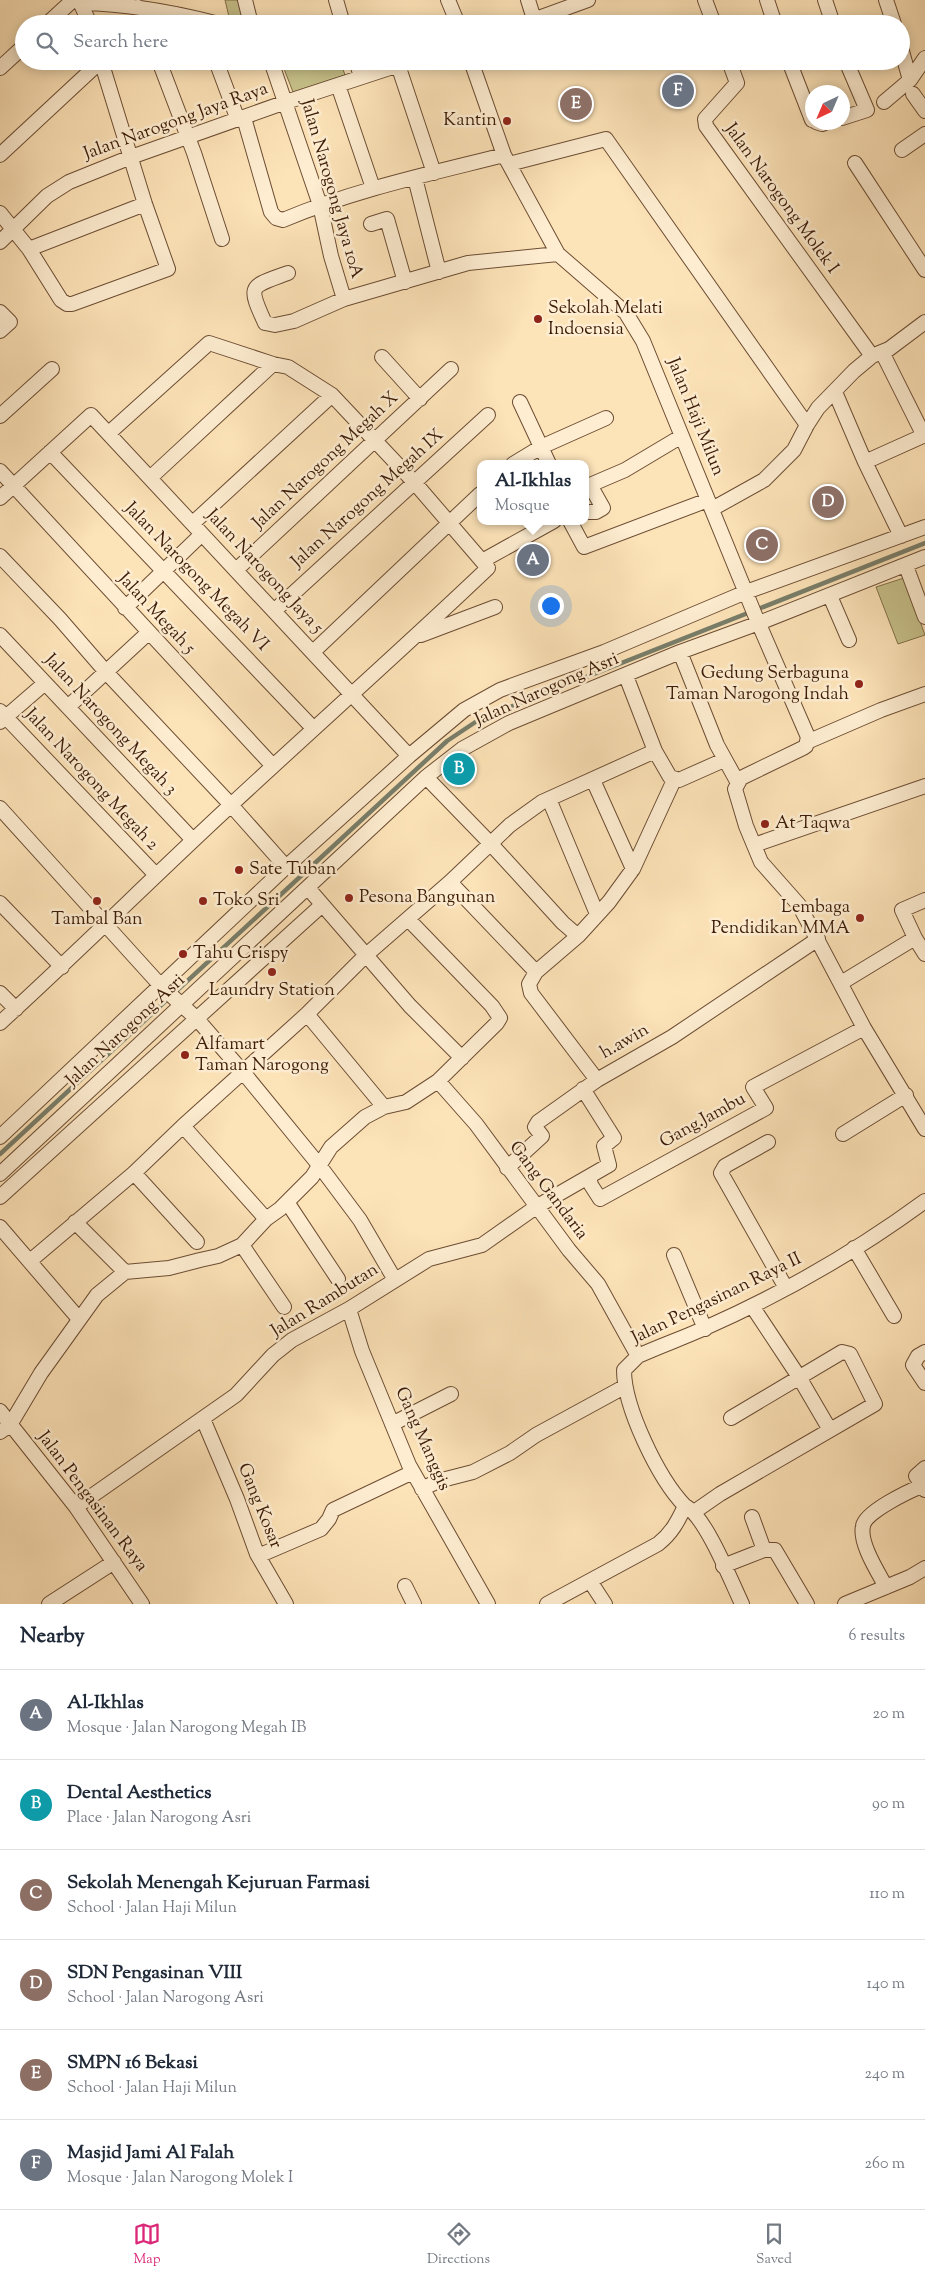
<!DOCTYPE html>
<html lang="en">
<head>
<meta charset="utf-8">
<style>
	:root { --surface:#fff; --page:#f2f2f3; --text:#1f2937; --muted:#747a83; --line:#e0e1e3; --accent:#db2777 }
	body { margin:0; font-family:"Sorts Mill Goudy",serif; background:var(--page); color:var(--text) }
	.compass { position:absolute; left:805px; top:85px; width:45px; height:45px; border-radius:50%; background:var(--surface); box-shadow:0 2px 12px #0003; rotate:224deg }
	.you { position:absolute; left:550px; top:605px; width:18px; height:18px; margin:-12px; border:4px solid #fff; border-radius:50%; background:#1a73e8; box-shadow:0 0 0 8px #1a73e833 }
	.badge { display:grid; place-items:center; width:32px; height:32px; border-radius:50%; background:var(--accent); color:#fff; font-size:16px; font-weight:700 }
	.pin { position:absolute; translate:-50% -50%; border:2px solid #fff; box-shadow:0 1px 5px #0006 }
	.popup { position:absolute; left:477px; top:460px; width:112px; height:65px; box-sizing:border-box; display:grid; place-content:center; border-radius:10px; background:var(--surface); filter:drop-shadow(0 1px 4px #0005); font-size:16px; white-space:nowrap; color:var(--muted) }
	.popup b { font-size:19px; color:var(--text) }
	.popup::after { content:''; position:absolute; left:50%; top:100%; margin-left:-10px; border:10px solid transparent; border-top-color:var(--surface) }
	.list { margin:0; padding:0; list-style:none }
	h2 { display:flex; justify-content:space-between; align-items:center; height:65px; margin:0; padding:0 20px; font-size:21px }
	h2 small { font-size:16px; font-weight:400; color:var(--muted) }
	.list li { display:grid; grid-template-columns:32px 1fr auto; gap:15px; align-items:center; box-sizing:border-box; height:90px; padding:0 20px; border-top:1px solid var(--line) }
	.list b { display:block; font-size:19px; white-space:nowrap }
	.list p { margin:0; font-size:16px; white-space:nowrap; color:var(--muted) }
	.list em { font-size:16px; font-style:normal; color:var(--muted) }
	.icon { flex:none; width:28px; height:28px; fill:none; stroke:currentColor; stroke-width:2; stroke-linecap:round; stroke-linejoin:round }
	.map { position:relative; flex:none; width:925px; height:1604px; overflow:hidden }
	.search { position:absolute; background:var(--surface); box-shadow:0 2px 12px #0003; left:15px; right:15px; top:15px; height:55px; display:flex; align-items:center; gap:12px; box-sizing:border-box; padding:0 18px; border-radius:28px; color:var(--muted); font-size:19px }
	.sheet { height:605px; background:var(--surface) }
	nav { display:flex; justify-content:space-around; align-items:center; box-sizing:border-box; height:70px; border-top:1px solid var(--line); background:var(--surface); font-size:14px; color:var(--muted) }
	nav a { display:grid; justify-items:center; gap:2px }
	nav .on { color:var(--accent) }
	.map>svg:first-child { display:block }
	.green { fill:#c7c18a; stroke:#816e48 }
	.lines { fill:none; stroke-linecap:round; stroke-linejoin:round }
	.stream { stroke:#787d69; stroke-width:4.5 }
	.minor-casing { stroke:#6c4d33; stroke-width:16 }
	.minor { stroke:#feedd1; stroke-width:14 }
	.poi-dot { fill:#8f2418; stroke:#feedd1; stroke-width:2 }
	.labels { text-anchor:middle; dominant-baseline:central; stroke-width:5; stroke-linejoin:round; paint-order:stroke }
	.poi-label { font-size:18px; fill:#3b1b07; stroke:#feedd1; text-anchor:start }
	.street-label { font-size:18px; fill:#3b1b07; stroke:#feedd1 }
</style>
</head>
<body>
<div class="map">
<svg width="925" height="1604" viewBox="0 0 925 1604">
	<rect width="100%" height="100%" fill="#fde3b8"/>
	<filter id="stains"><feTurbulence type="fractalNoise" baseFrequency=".004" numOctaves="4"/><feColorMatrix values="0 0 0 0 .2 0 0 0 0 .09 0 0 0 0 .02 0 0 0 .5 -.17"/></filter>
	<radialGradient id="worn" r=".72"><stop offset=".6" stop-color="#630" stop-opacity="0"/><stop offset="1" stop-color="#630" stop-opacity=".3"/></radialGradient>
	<path class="green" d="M225 0H241L248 24 230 21Z
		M281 61H340L345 75 293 92Z
		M904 578 925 635 898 644 876 587Z"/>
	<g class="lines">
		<path class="stream" d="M0 1154 447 741 480 719 925 543"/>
		<g class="minor-casing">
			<path id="minor" d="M79 0 90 24
				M245 0 251 24
				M336 0 343 24
				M448 0 458 24
				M528 0 534 19
				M705 0 714 24
				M767 0 775 24
				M825 0 833 24
				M886 0 894 24
				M81 3C128 4 173 12 219 24
				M138 7 145 24
				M47 24 73 0
				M522 24 588 0
				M159 61 194 153 222 239
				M216 61 238 120
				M271 61 320 205 331 256 344 299
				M356 61 361 76
				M471 61 504 155 558 254 626 313 643 341 755 615 808 737 806 746 803 748 741 778 735 789 746 826 761 862 799 905 864 1028 925 1129
				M729 61 737 83 705 119 706 126 872 356
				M789 61 812 120
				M398 65 434 173
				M0 68 24 46
				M910 80 925 58
				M338 85 373 188
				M913 94 925 111
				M884 102 910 80 901 48
				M244 118 271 212 276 218 283 220C354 190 429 174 504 155
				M842 118 867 110 846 61
				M816 122 822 124 827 122
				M902 150 925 134
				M0 155 101 61
				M855 163 925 270
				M509 164 606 139 807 425
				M415 178 439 272
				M0 213 29 249 61 300 67 304H72L168 269 145 204 101 61
				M371 224 387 219 405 282
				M0 242 47 196 69 182 131 157 286 102 411 61
				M29 249 145 204
				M288 273C250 287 247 284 265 323L275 325 294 321 344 299 468 263 558 254
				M0 312 10 322 0 331
				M882 352 924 436
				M382 357 420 399
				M835 392 865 462 901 536
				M520 402 549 464
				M0 416 52 369
				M50 452 313 728
				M865 462 925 435
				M513 464 541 447 606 418
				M0 471 273 766
				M150 478 273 364
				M0 498 91 415 409 756
				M712 509 764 480 794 450 807 425 818 408 854 371 872 356 889 349 925 322
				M586 512H596L603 508 590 485 625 470 682 436
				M570 521 584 547 708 500
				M193 523 332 395
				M0 556 60 619 106 672 231 805 286 867
				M482 561 554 521
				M906 566 925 617
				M236 570 451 369
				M830 596 849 640
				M125 608 202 534
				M274 611 488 415
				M0 635 193 840
				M421 635 495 607
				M313 652 480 494
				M680 652 717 745 738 783
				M69 706 148 633
				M0 711 156 875
				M0 722 45 683
				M807 742 881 710 925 694
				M655 751 670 777 679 780 724 760
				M426 777 490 843 563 923 578 936
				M593 780 633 869
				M549 799 597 914
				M0 808 161 986 197 1019 243 1072 319 1165 360 1220 395 1280
				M754 845 925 786
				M450 882 536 972
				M308 888 410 1006 462 1058
				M0 903 62 967
				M915 938 925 954
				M841 983 915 938 902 910 925 900
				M0 993 16 1009
				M307 1014 384 1107
				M0 1023C79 951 154 876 232 804 317 725 404 648 488 568L414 482 332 395 288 367 273 364 209 343 109 433
				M597 1080 531 993 529 984 536 972 578 936 609 902 633 869 674 780
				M438 1081 476 1124 569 1250 598 1284 638 1356
				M183 1126 266 1219
				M843 1134 906 1095
				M0 1137 286 867 409 756 464 710 500 690 604 652 746 592 925 527
				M768 1142 725 1166 721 1173 786 1288
				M507 1168 542 1136 535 1127 538 1122 597 1080 672 1037 818 939
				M134 1173 197 1242
				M0 1174 426 777 462 749 509 723 680 652 759 623 925 557
				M589 1177 591 1185 600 1199 766 1108 753 1087 864 1028
				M0 1197 322 905
				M287 1202 338 1279
				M75 1222 125 1272
				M0 1227 79 1319
				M242 1245 284 1307
				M854 1248 894 1316
				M674 1255 705 1329
				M30 1261 134 1173 183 1126 307 1014 365 956 450 882 510 825 542 802 655 751 626 676
				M752 1306 799 1377 830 1430
				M349 1309 362 1351 409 1465 488 1604
				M925 1352 918 1356 913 1365 925 1383
				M0 1411 76 1507 142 1604
				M203 1419 237 1499 257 1554 286 1604
				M392 1424 451 1394
				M0 1432 10 1425 41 1373 97 1295 125 1272 169 1268 200 1260 218 1256 242 1245 266 1219 280 1209 312 1177 331 1147 365 1117 384 1107 406 1102 438 1081 497 1023 500 1018 492 1006 408 919
				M925 1468 916 1476 925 1490
				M422 1489 438 1481 473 1472 510 1453 536 1435 624 1387
				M76 1507 236 1395 273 1355 292 1340 349 1309 429 1259 482 1245 536 1207 609 1165 604 1146 614 1138 583 1089
				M687 1507C707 1520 731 1581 742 1604
				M694 1512 720 1494 875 1404 850 1354 842 1352 731 1418
				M752 1517 764 1550
				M258 1556 321 1529 329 1519 333 1510 413 1472
				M723 1566 764 1550H775L807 1604
				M590 1581 605 1604
				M405 1586 414 1604
				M886 1587C878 1572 859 1543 863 1526 865 1512 909 1491 922 1486
				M49 1604 114 1562
				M547 1604 658 1544C672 1533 678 1521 685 1506 658 1478 624 1407 624 1370L638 1356C660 1346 683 1338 705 1328 782 1294 857 1251 925 1201
				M845 1604 910 1577 925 1568"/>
		</g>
		<use href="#minor" class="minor"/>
	</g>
	<g class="poi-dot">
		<circle cx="507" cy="121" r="5"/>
		<circle cx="538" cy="319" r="5"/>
		<circle cx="859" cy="684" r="5"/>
		<circle cx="765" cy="824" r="5"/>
		<circle cx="239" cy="870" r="5"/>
		<circle cx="349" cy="898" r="5"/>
		<circle cx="97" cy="901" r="5"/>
		<circle cx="203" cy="901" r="5"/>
		<circle cx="860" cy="918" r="5"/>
		<circle cx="183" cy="954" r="5"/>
		<circle cx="272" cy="972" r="5"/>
		<circle cx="185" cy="1055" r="5"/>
	</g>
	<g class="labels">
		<g class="poi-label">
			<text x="497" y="121" text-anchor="end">Kantin</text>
			<text x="548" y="309">Sekolah Melati<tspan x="548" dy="21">Indoensia</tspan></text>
			<text x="849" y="674" text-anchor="end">Gedung Serbaguna<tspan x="849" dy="21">Taman Narogong Indah</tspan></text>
			<text x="775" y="824">At Taqwa</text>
			<text x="249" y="870">Sate Tuban</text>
			<text x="359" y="898">Pesona Bangunan</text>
			<text x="213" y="901">Toko Sri</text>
			<text x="850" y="908" text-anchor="end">Lembaga<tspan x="850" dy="21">Pendidikan MMA</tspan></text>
			<text x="97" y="920" text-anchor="middle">Tambal Ban</text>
			<text x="193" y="954">Tahu Crispy</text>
			<text x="272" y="991" text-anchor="middle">Laundry Station</text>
			<text x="195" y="1045">Alfamart<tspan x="195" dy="21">Taman Narogong</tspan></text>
		</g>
		<g class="street-label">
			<text transform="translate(176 122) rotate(-20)">Jalan Narogong Jaya Raya</text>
			<text transform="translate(331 189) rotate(74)">Jalan Narogong Jaya 10A</text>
			<text transform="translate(781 199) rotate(54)">Jalan Narogong Molek I</text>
			<text transform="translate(695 417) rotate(68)">Jalan Haji Milun</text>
			<text transform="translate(326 461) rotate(-43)">Jalan Narogong Megah X</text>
			<text transform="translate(368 499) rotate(-42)">Jalan Narogong Megah IX</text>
			<text transform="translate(264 572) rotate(47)">Jalan Narogong Jaya 5</text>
			<text transform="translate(196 577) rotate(46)">Jalan Narogong Megah VI</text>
			<text transform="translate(156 614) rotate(47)">Jalan Megah 5</text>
			<text transform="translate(547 690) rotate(-24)">Jalan Narogong Asri</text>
			<text transform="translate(110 725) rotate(47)">Jalan Narogong Megah 3</text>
			<text transform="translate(91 780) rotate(47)">Jalan Narogong Megah 2</text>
			<text transform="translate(126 1031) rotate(-43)">Jalan Narogong Asri</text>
			<text transform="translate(625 1042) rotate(-30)">h.awin</text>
			<text transform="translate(703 1121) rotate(-29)">Gang.Jambu</text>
			<text transform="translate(548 1191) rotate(53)">Gang Gandaria</text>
			<text transform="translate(717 1299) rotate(-26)">Jalan Pengasinan Raya II</text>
			<text transform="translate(325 1301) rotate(-32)">Jalan Rambutan</text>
			<text transform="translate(422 1439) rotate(66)">Gang Manggis</text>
			<text transform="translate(92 1502) rotate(53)">Jalan Pengasinan Raya</text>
			<text transform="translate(259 1506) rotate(68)">Gang Kosar</text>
		</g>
	</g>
	<rect width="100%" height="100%" filter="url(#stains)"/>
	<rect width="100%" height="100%" fill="url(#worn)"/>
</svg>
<svg class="compass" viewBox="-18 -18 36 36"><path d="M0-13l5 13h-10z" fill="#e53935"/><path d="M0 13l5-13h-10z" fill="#747a83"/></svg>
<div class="you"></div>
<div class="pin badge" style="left:533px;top:560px;background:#6b7280">A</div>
<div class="popup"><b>Al-Ikhlas</b>Mosque</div>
<div class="pin badge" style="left:459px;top:769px;background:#0f9aa8">B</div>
<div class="pin badge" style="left:762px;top:545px;background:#8d6e63">C</div>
<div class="pin badge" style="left:828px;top:502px;background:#8d6e63">D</div>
<div class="pin badge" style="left:576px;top:104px;background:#8d6e63">E</div>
<div class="pin badge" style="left:678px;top:91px;background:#6b7280">F</div>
<div class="search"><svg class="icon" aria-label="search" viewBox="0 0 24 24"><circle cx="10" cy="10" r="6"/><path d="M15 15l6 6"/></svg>Search here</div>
</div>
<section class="sheet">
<h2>Nearby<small>6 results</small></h2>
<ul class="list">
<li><span class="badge" style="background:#6b7280">A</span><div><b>Al-Ikhlas</b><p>Mosque · Jalan Narogong Megah IB</p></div><em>20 m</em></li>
<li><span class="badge" style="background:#0f9aa8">B</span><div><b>Dental Aesthetics</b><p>Place · Jalan Narogong Asri</p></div><em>90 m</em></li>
<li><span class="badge" style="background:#8d6e63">C</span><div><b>Sekolah Menengah Kejuruan Farmasi</b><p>School · Jalan Haji Milun</p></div><em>110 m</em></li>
<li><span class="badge" style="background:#8d6e63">D</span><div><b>SDN Pengasinan VIII</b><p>School · Jalan Narogong Asri</p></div><em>140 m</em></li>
<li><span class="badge" style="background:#8d6e63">E</span><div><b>SMPN 16 Bekasi</b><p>School · Jalan Haji Milun</p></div><em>240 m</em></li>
<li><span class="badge" style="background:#6b7280">F</span><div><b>Masjid Jami Al Falah</b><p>Mosque · Jalan Narogong Molek I</p></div><em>260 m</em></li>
</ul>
</section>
<nav>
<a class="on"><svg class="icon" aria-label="map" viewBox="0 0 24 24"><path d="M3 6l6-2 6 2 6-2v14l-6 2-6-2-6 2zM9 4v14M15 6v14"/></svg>Map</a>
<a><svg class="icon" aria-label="directions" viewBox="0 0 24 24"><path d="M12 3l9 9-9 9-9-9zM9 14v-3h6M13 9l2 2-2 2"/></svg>Directions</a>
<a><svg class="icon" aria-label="saved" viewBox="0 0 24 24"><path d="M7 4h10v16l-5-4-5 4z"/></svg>Saved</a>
</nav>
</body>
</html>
